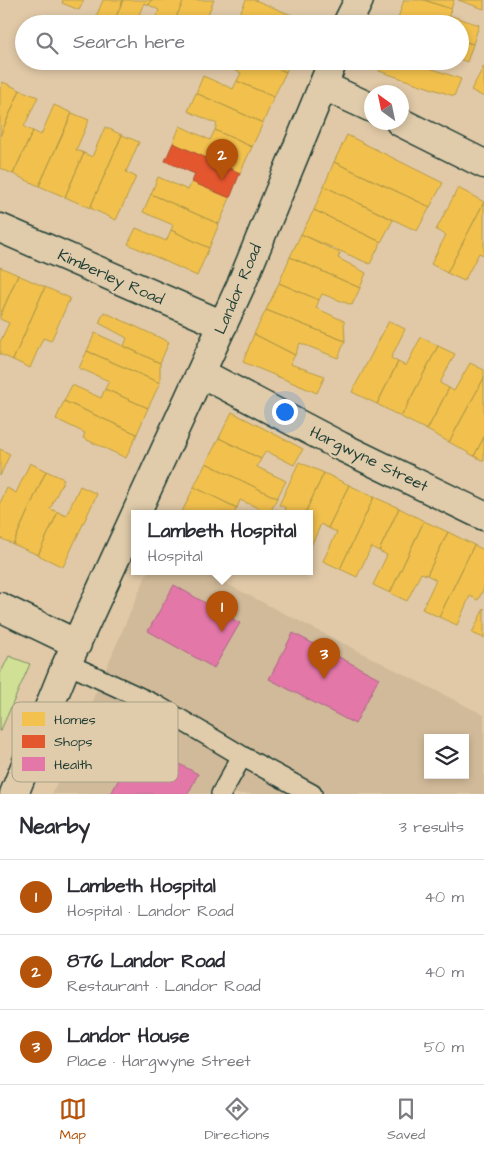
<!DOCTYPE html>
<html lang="en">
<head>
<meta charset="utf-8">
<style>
	:root { --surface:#fff; --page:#f7f7f7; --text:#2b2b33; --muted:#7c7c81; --line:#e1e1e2; --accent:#b45309 }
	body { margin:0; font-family:"Architects Daughter",sans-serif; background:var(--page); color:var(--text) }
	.controls { position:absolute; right:15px; bottom:15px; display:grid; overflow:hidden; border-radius:0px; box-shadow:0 2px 8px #0003 }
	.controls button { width:45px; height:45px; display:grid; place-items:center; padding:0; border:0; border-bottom:1px solid var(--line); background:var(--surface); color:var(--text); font:25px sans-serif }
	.compass { position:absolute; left:364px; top:85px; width:45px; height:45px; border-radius:50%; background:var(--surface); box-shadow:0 2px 8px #0003; rotate:327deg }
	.you { position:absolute; left:284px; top:411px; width:18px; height:18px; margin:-12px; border:4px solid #fff; border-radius:50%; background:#1a73e8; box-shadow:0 0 0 8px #1a73e833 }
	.badge { display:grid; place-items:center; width:32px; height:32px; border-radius:50%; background:var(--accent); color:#fff; font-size:16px; font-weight:700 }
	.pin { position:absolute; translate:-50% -41px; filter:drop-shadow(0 1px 2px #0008) }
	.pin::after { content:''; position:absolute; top:26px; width:18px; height:15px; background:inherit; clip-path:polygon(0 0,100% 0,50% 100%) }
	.popup { position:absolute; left:131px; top:510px; width:182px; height:65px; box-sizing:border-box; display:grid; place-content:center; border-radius:0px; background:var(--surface); filter:drop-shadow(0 1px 4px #0005); font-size:16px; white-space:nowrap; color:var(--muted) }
	.popup b { font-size:19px; color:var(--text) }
	.popup::after { content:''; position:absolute; left:50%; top:100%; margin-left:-10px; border:10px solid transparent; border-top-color:var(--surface) }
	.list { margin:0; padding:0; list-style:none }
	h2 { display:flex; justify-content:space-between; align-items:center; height:65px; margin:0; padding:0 20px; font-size:21px }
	h2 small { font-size:16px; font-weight:400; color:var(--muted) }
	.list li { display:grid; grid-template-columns:32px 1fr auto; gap:15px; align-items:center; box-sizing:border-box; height:75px; padding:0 20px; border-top:1px solid var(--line) }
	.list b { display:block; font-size:19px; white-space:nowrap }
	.list p { margin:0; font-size:16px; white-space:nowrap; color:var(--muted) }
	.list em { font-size:16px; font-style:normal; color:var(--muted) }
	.icon { flex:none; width:28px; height:28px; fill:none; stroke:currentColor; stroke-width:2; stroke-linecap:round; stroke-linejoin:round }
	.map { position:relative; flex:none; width:484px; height:794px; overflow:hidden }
	.search { position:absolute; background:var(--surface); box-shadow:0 2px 8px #0003; left:15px; right:15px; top:15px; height:55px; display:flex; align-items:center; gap:12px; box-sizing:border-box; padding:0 18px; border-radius:28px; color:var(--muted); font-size:19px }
	.sheet { height:290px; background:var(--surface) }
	nav { display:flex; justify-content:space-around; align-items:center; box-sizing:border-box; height:70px; border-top:1px solid var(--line); background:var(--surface); font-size:14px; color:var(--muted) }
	nav a { display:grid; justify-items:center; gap:2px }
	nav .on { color:var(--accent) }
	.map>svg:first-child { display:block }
	.built { fill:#d1ba99; fill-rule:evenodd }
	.green { fill:#d0e094; stroke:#788e64 }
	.homes { fill:#f2c14e; stroke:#b39946 }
	.shops { fill:#e4572e; stroke:#a94f30 }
	.health { fill:#e377a8; stroke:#a86685 }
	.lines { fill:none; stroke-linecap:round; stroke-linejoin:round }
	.service-casing { stroke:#1f3d34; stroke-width:22 }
	.minor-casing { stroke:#1f3d34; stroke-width:31 }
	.service { stroke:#e0ccab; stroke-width:19 }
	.minor { stroke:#e0ccab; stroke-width:28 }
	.labels { text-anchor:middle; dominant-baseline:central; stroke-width:5; stroke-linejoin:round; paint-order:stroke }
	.street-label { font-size:16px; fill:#1f3d34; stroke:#e0ccab }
	.key { fill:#e0ccab; stroke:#a6a187; stroke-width:1 }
	.key-label { font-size:14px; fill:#1f3d34 }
</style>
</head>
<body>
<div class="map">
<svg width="484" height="794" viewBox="0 0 484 794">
	<rect width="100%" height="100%" fill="#e1c9a7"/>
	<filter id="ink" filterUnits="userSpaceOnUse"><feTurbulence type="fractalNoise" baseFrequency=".02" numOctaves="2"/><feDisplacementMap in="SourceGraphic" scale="10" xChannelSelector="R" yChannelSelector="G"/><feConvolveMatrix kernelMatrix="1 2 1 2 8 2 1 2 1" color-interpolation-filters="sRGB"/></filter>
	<g filter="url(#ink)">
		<path class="built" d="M148 571H201L484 715V794H52ZM428 738H465V775H428Z"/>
		<path class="green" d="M9 656 30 664 0 732V674Z"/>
		<path class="homes" d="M63 0H84L79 10 62 3Z
			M103 0H123L113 24 96 17Z
			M123 0H151L149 5 144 3 135 24H113Z
			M151 0H184L173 24H153L159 10 149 5Z
			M184 0H214L204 24H173Z
			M246 0H255L306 21 305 24H261L239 15Z
			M404 0H424L451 9 449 15 479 25 473 44 460 40V24H414L398 18Z
			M424 0H454L451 9Z
			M458 0H484V9Z
			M460 40 473 44 467 62 460 59Z
			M215 61H261L286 72 274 97 237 81 241 73Z
			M261 61H290L286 72Z
			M382 61H432L430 68 461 79 454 96 379 71Z
			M484 66V97L471 90Z
			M203 76 233 89 237 81 274 97 263 123 196 93Z
			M3 82 20 90 0 136V89Z
			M20 90 38 97 24 127 33 131 13 174 0 168V136Z
			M196 93 263 123 252 147 215 130 217 124 188 111Z
			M54 105 72 113 39 186 13 174 33 131 41 135Z
			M72 113 89 120 76 150 84 153 65 197 39 186Z
			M180 126 210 140 215 130 252 147 240 173 173 143Z
			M105 127 122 135 90 208 65 197 84 153 92 157Z
			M122 135 139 142 126 172 136 177 116 220 90 208Z
			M347 135 443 183 430 207 334 162Z
			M334 162 430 207 417 231 324 186Z
			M158 177 188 190 192 182 230 198 219 224 151 194Z
			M324 186 393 220 381 242 314 210Z
			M458 188 484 202 447 273 431 264 446 235 436 230Z
			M151 194 219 224 209 248 171 230 173 225 143 212Z
			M484 202V255L479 253 464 281 447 273Z
			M314 210 381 242 370 264 301 234Z
			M136 228 166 241 171 230 209 248 197 276 128 244Z
			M301 234 340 253 338 258 366 273 360 288 290 257Z
			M290 257 360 288 352 305 322 294 319 300 279 283Z
			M0 267 18 275 0 316Z
			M18 275 45 287 13 360 0 354V342L9 323 0 319V316Z
			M279 283 319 300 316 308 344 321 345 341 266 310Z
			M45 287 70 298 51 341 43 338 30 368 13 360Z
			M266 310 345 341 338 358 300 343 295 355 254 334Z
			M104 312 169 342 160 363 124 346 127 338 99 323Z
			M389 321 405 329 391 358 398 362 377 404 352 392Z
			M95 333 160 363V383L87 351Z
			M254 334 295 355 290 364 325 376 317 393 243 362Z
			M421 337 438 346 401 417 377 404 398 362 406 366Z
			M438 346 455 354 440 383 449 388 427 430 401 417Z
			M87 351 160 383 148 408 105 389 109 381 79 368Z
			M470 363 484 370V378L449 442 427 430 449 388 454 391Z
			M484 378V437L474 456 449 442Z
			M72 385 101 398 105 389 148 408 137 434 64 401Z
			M64 401 137 434 126 458 83 438 85 433 56 419Z
			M232 412 303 449 294 465 266 451 261 459 219 438Z
			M484 437V461L474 456Z
			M219 438 261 459 257 467 286 481 277 498 206 463Z
			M0 449 10 454 0 476Z
			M299 462 324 473 305 513H284L286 508 279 505Z
			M30 463 46 471 13 544 0 538V503L7 488 16 493Z
			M206 463 277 498 270 513 240 500 237 508 194 487Z
			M46 471 64 479 50 509 58 512 38 555 13 544Z
			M324 473 349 485 328 528 321 524 310 548V513H305Z
			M349 485 374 497 340 569 323 561 337 532 328 528Z
			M80 486 97 494 63 567 38 555 58 512 66 516Z
			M194 487 237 508 234 513 182 512Z
			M374 497 399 508 379 551 371 547 357 577 340 569Z
			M399 508 424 521 390 593 373 585 387 555 379 551Z
			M424 521 448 532 427 575 421 573 407 601 390 593Z
			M448 532 474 545 439 617 422 609 436 580 427 575Z
			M474 545 484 550V588L478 600 470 596 457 625 439 617Z
			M484 608V638L472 633Z"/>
		<path class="shops" d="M173 143 240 173 230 198 192 182 195 174 165 161Z"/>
		<path class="health" d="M174 585 240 623 214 668 148 631Z
			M293 633 379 678 355 724 269 679Z
			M138 742 198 774 188 794H111Z"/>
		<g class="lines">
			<g class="service-casing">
				<path id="service" d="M68 664 156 705 242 756 312 794
					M221 794 242 756"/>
			</g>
			<g class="minor-casing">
				<path id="minor" d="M347 24 359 0
					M324 86 372 108
					M400 122 484 164
					M0 228 223 325
					M201 373 340 446 484 516
					M0 607 77 644
					M14 794 65 668 241 285 333 61"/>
			</g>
			<use href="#service" class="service"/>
			<use href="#minor" class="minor"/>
		</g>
	</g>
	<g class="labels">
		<g class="street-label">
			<text transform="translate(111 277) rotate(24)">Kimberley Road</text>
			<text transform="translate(238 289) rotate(-67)">Landor Road</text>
			<text transform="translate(369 459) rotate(26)">Hargwyne Street</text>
		</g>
	</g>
	<rect x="12" y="702" width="166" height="80" rx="8" class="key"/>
	<rect x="22" y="712" width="23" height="14" fill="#f2c14e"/>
	<rect x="22" y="735" width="23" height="13" fill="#e4572e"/>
	<rect x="22" y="757" width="23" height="14" fill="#e377a8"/>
	<g class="key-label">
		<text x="54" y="724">Homes</text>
		<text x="54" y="746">Shops</text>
		<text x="54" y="769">Health</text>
	</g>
</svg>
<div class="controls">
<button><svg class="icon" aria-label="layers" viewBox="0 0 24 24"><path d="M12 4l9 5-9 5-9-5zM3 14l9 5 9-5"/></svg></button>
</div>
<svg class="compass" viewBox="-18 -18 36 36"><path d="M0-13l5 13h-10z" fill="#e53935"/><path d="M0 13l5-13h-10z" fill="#7c7c81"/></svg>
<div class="you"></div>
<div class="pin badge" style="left:222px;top:632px">1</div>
<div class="popup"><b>Lambeth Hospital</b>Hospital</div>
<div class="pin badge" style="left:222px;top:180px">2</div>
<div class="pin badge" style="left:324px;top:679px">3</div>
<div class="search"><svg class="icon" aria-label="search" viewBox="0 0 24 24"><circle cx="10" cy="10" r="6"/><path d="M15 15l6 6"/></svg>Search here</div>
</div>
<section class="sheet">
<h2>Nearby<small>3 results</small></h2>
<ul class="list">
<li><span class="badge">1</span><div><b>Lambeth Hospital</b><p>Hospital · Landor Road</p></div><em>40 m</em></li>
<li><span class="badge">2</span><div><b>876 Landor Road</b><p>Restaurant · Landor Road</p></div><em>40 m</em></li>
<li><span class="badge">3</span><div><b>Landor House</b><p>Place · Hargwyne Street</p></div><em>50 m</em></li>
</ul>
</section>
<nav>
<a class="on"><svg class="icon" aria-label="map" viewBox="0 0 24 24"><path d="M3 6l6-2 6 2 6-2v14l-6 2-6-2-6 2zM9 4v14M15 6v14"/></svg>Map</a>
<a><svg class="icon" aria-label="directions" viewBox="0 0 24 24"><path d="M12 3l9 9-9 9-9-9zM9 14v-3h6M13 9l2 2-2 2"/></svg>Directions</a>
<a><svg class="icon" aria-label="saved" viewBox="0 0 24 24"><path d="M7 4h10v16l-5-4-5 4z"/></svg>Saved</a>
</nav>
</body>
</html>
